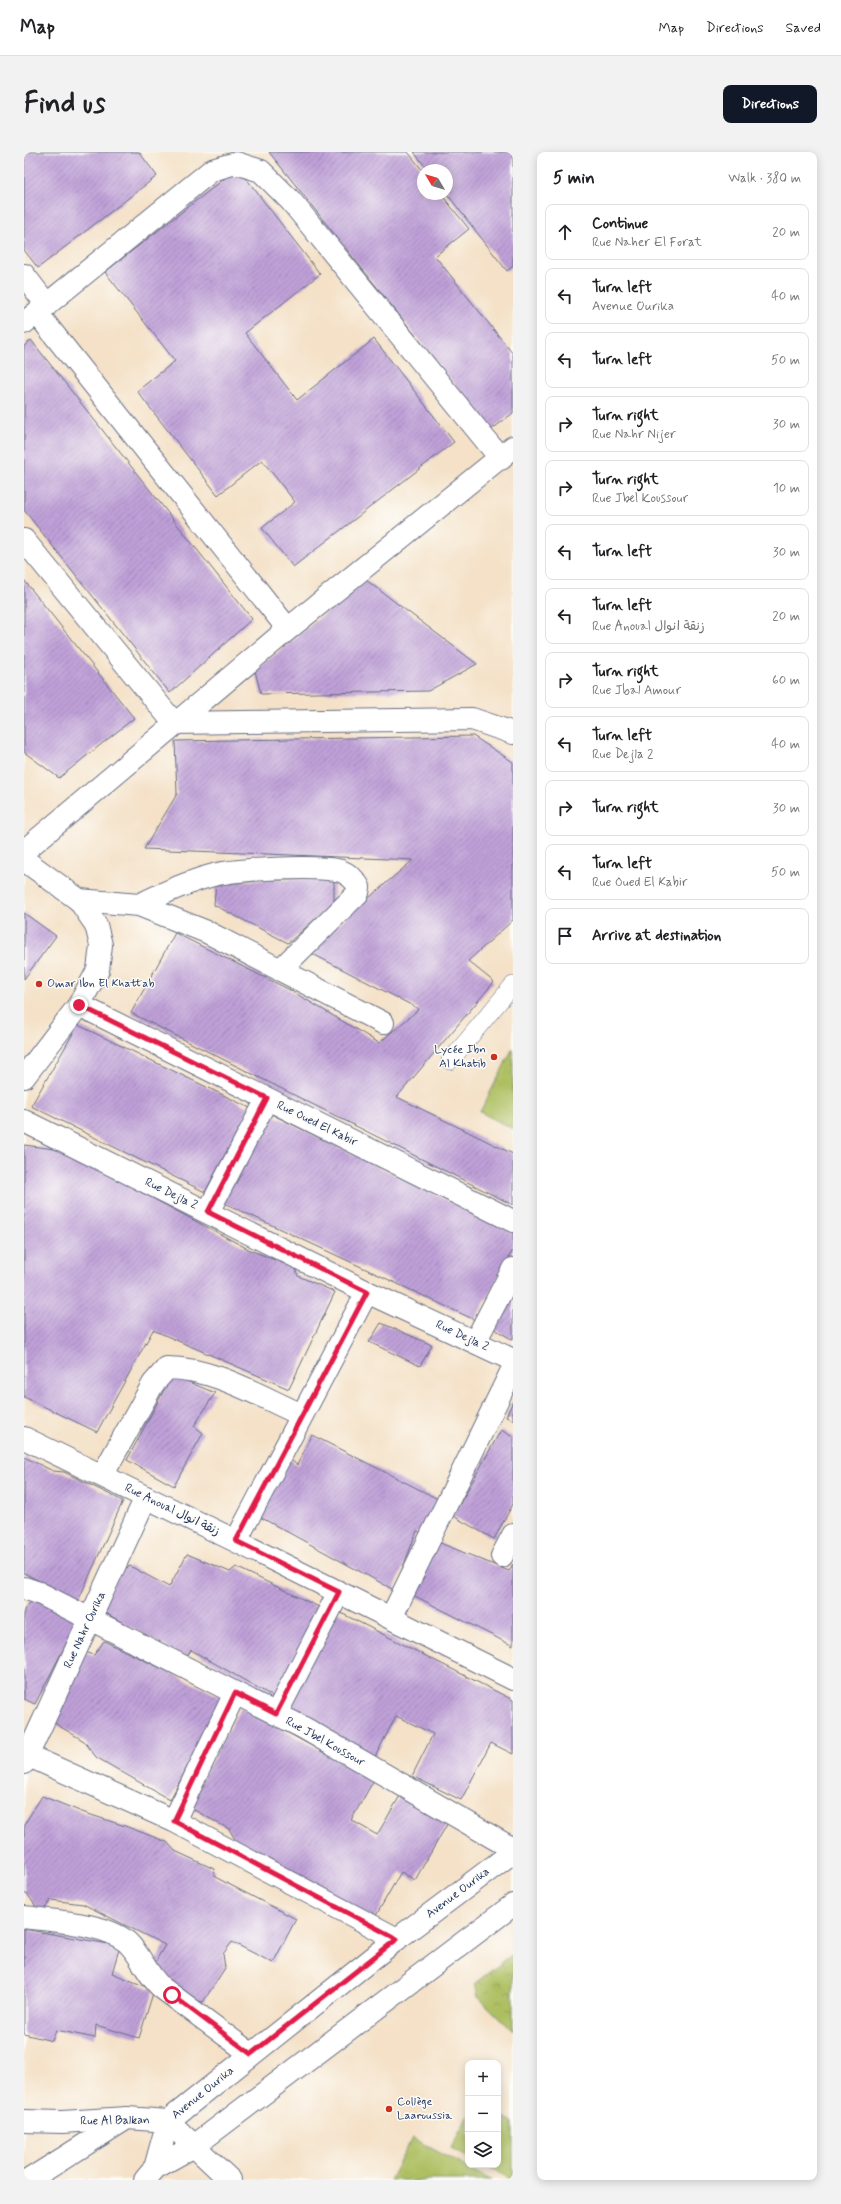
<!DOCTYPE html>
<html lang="en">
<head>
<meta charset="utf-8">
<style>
	:root { --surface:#fff; --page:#f2f2f2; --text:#202124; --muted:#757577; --line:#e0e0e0; --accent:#111827 }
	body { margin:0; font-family:Mynerve,"Playpen Sans Arabic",sans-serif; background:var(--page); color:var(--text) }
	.controls { position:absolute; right:12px; bottom:12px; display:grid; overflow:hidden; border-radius:8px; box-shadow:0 2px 10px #0003 }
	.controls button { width:36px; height:36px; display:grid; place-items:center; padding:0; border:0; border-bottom:1px solid var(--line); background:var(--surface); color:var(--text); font:20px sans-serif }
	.compass { position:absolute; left:393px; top:12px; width:36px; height:36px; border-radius:50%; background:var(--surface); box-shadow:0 2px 10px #0003; rotate:308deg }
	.stop { position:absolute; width:12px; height:12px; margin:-9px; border:3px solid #e11d48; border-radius:50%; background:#fff }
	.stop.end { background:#e11d48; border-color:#fff; box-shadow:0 1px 4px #0008 }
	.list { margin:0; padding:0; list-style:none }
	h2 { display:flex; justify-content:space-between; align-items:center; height:52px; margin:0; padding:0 16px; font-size:17px }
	h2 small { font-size:13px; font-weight:400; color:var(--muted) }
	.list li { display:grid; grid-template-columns:26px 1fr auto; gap:12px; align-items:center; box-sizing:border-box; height:56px; margin:0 8px 8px; padding:0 8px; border:1px solid var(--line); border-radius:8px }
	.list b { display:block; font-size:15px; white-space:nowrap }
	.list p { margin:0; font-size:13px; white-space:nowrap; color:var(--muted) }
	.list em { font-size:13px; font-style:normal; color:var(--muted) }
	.icon { flex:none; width:22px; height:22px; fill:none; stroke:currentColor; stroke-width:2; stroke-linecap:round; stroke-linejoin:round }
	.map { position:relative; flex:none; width:489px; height:2028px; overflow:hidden; border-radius:8px }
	header { display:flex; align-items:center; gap:24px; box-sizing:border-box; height:56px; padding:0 20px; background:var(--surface); border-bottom:1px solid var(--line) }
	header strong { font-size:19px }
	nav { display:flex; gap:22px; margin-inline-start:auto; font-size:14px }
	.intro { display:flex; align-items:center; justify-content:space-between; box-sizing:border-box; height:96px; padding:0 24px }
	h1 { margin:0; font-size:28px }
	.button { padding:10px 18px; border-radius:8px; background:var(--accent); color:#fff; font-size:14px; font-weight:700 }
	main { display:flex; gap:24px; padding:0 24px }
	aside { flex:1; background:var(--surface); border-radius:8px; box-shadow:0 2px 10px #0003 }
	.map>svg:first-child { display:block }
	.park { fill:url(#park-crowns); stroke:#647760 }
	.pitch { fill:#aebf62; stroke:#647760 }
	.building { fill:url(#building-hatch) }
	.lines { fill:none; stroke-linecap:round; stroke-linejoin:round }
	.service-casing { stroke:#676d83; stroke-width:18 }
	.minor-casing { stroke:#676d83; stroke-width:24 }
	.tertiary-casing { stroke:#676d83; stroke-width:24 }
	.service { stroke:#fff; stroke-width:17 }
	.minor { stroke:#fff; stroke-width:22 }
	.tertiary { stroke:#fff; stroke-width:22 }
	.route { stroke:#e11d48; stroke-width:5 }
	.poi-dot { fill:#c8321e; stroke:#fdfcf7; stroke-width:1.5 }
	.labels { text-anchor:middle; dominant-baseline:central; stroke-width:3; stroke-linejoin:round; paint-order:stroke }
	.poi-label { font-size:12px; fill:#1b2f5e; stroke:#fdfcf7; text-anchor:start }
	.street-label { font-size:12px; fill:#1b2f5e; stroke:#fdfcf7 }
</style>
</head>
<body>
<header>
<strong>Map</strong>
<nav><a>Map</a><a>Directions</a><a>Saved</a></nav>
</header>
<div class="intro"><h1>Find us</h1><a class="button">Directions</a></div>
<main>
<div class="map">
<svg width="489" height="2028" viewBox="0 0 489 2028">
	<defs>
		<pattern id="park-crowns" width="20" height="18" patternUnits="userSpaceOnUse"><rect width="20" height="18" fill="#aebf62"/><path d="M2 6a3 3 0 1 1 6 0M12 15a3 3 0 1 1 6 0" fill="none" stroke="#8d9c54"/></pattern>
		<pattern id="building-hatch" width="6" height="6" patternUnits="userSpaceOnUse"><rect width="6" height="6" fill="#bfa0d8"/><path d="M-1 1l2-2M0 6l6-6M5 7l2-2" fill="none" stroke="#9a83b2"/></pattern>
	</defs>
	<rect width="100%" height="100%" fill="#fdfcf7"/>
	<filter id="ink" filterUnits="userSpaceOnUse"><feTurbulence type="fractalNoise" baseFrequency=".025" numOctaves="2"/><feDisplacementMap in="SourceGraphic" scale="8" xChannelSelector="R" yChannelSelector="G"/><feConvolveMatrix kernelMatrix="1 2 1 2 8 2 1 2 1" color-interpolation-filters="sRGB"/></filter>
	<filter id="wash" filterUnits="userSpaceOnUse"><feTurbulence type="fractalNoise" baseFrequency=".012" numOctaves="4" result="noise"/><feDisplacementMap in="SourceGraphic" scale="16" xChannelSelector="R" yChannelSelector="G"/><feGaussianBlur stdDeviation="0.9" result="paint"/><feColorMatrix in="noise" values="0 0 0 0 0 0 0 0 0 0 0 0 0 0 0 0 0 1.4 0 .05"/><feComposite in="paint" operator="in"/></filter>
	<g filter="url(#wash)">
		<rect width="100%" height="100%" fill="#f4e1c7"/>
		<path class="park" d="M489 1802V1879L454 1845 451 1831Z"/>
		<path class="pitch" d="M489 896V977L456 960Z
			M474 1963 489 1971V2028L459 2013H474Z
			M444 1964V2005L427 1996Z
			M388 1986 467 2028H366Z"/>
		<g id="blocks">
			<path class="building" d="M0 0H115L133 24 14 116 0 98Z
				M245 0H384L399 19V42H417L445 77 411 104 489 202V261L467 278Z
				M390 0H489V114L483 119 423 42V18H404Z
				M214 16 296 122 221 181 273 248 350 187 430 290 269 415 238 376 271 350 238 308 194 343 113 239 151 209 81 120Z
				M7 188 228 467 146 541 0 358V194Z
				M0 428 110 566 35 626 0 600Z
				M342 428 453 512 404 539 237 542 231 519Z
				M449 584 489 610V768L444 809 470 830 373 945 489 1002V1053L107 861 151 781 266 838 355 891 395 857 283 799 389 708 120 697 153 642 151 589Z
				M310 727V751L264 791 190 753 192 729Z
				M0 761 32 784 0 827Z
				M54 873 226 956 181 1040 7 954Z
				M239 958 489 1081V1098L451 1168 196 1049Z
				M0 993 38 998 226 1098 271 1116 274 1124 311 1140 265 1237 129 1178 73 1280 0 1245Z
				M489 1130V1188L467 1175Z
				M357 1171 408 1193 396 1214 345 1190Z
				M148 1223 191 1241 170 1274 179 1281 150 1334 103 1308Z
				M489 1249V1268L482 1265Z
				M477 1278 489 1285V1352L470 1387 429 1364Z
				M288 1283 414 1347 404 1384 393 1379 370 1438 236 1365 266 1307 273 1313Z
				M0 1305 29 1319 40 1320 99 1349 54 1449 0 1421Z
				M409 1388 485 1419 489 1412V1494L383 1440Z
				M163 1402 206 1420 212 1415 295 1455 250 1545 167 1498 162 1506 76 1458 96 1419 106 1414 145 1435Z
				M9 1444 55 1467 11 1552 0 1547V1458Z
				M311 1458 489 1548V1602L467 1591 437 1648 388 1624 409 1582 372 1564 351 1605 260 1559Z
				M80 1489 199 1546 146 1648 72 1605 60 1589 22 1566 58 1499 70 1503Z
				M217 1555 350 1628 327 1668 353 1683 377 1642 425 1669 391 1728 377 1720 350 1767 212 1689 205 1677 163 1654Z
				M18 1644 58 1660 101 1674 143 1690 151 1699 190 1717 191 1725 272 1767 249 1811 208 1790 199 1802 201 1816 179 1850 164 1847 130 1812 141 1793 59 1752 27 1748 17 1762 4 1743 0 1741V1673Z
				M0 1777 96 1794 88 1821 130 1838 115 1886 72 1873 71 1886 32 1878 28 1889 0 1882Z"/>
		</g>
	</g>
	<g filter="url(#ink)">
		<use href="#blocks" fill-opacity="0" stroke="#676d83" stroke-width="1"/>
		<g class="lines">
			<g class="service-casing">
				<path id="service" d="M426 909 489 833"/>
			</g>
			<g class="minor-casing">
				<path id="minor" d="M0 123 23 153
					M13 161 264 477
					M0 171 188 18 212 11 237 19 267 49 477 307
					M0 388 150 571 448 567 489 581
					M0 699 264 477 489 295
					M55 748 115 753 183 780 359 871
					M115 753C139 741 161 731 186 724 210 717 293 713 317 719 325 722 331 728 335 735L334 741 256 818
					M55 853 489 1069
					M0 969 343 1140 489 1208
					M184 1060 243 947
					M451 1190 489 1117
					M0 1286 212 1389 489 1527
					M78 1324 129 1232 143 1216C190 1216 235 1244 278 1263
					M212 1389 343 1140
					M478 1404 489 1383
					M0 1436 15 1441 280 1576 489 1697
					M367 1466 489 1216
					M252 1562 315 1440
					M3 1603 150 1669 373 1787
					M0 1611 122 1345
					M150 1669 211 1541
					M0 1765C29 1769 81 1771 103 1790 118 1804 122 1822 138 1836L227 1902
					M170 1994 206 2028
					M5 2028 103 1966"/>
			</g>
			<g class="tertiary-casing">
				<path id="tertiary" d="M0 708 55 748 72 773 77 793 74 818 55 853 0 925
					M0 1969 38 1970 103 1966 144 1969 170 1994
					M131 2016 144 1969 373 1787 489 1700
					M121 2028 131 2016 170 1994 489 1753"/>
			</g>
			<use href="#service" class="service"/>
			<use href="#minor" class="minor"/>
			<use href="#tertiary" class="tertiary"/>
		</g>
	</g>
	<g class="lines" filter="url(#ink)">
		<path class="route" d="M55 853 243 946 184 1060 343 1140 212 1389 315 1440 252 1562 211 1541 150 1669 373 1787 227 1902 148 1843"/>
	</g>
	<g class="poi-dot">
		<circle cx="15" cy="832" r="4"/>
		<circle cx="470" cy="905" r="4"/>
		<circle cx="365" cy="1957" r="4"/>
	</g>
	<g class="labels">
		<g class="poi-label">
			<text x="23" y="832">Omar Ibn El Khattab</text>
			<text x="462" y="898" text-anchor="end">Lycée Ibn<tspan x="462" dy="14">Al Khatib</tspan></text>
			<text x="373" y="1950">Collège<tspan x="373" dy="14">Laaroussia</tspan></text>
		</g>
		<g class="street-label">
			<text transform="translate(293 972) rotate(26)">Rue Oued El Kabir</text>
			<text transform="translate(147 1042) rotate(26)">Rue Dejla 2</text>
			<text transform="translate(438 1184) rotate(25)">Rue Dejla 2</text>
			<text transform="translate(148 1358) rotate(26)">Rue Anoual زنقة انوال</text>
			<text transform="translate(61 1478) rotate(-65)">Rue Nahr Ourika</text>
			<text transform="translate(301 1590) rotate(29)">Rue Jbel Koussour</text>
			<text transform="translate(434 1741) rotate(-37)">Avenue Ourika</text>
			<text transform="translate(179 1941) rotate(-39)">Avenue Ourika</text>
			<text transform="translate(91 1969) rotate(-1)">Rue Al Balkan</text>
		</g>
	</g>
</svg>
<div class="controls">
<button>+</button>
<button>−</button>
<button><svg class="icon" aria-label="layers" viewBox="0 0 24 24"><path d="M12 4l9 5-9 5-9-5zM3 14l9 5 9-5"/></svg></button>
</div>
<svg class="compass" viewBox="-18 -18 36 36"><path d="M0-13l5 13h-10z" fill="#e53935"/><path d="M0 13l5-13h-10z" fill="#757577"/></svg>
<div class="stop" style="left:148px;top:1843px"></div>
<div class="stop end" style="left:55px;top:853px"></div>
</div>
<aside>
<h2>5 min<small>Walk · 380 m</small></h2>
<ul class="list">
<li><svg class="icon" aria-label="ahead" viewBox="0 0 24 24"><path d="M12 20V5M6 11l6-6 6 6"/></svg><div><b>Continue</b><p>Rue Naher El Forat</p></div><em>20 m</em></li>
<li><svg class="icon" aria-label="left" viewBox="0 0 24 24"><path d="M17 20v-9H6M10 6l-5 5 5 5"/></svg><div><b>Turn left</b><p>Avenue Ourika</p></div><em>40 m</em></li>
<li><svg class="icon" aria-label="left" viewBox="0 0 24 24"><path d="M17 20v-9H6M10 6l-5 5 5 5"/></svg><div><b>Turn left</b></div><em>50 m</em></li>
<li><svg class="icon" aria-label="right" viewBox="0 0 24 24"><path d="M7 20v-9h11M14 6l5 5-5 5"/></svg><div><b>Turn right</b><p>Rue Nahr Nijer</p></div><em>30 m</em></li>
<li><svg class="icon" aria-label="right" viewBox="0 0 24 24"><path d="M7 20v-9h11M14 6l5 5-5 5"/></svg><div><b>Turn right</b><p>Rue Jbel Koussour</p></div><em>10 m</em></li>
<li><svg class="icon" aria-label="left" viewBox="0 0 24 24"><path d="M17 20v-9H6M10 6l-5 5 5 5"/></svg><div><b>Turn left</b></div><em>30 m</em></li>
<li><svg class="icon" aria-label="left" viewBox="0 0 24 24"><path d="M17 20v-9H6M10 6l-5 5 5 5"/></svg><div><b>Turn left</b><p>Rue Anoual زنقة انوال</p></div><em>20 m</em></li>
<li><svg class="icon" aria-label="right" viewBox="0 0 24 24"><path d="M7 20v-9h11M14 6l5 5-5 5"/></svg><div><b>Turn right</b><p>Rue Jbal Amour</p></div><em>60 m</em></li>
<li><svg class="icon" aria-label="left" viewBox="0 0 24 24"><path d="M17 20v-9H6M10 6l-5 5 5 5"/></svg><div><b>Turn left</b><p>Rue Dejla 2</p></div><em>40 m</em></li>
<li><svg class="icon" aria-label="right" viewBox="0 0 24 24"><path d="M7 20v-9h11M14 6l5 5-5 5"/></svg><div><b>Turn right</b></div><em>30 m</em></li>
<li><svg class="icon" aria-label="left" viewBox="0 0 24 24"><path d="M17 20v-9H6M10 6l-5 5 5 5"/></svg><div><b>Turn left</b><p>Rue Oued El Kabir</p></div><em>50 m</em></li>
<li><svg class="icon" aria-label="arrive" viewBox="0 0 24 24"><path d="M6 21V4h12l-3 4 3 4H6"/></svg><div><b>Arrive at destination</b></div></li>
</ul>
</aside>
</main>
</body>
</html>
